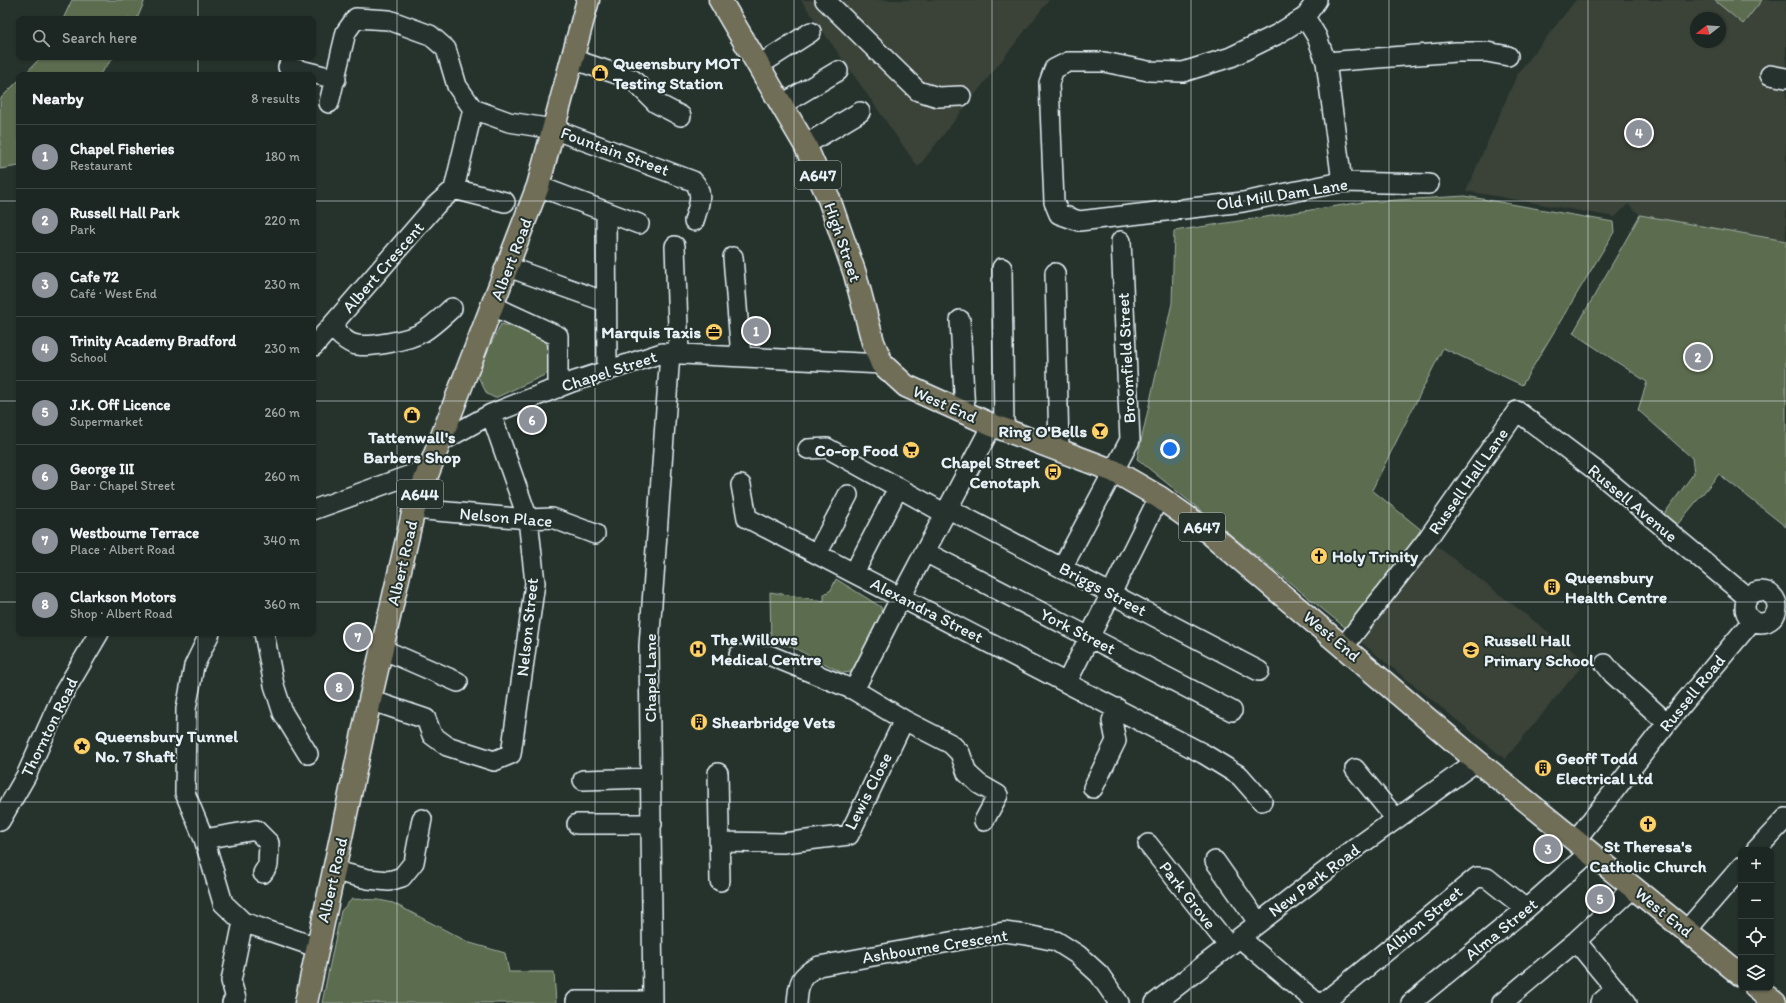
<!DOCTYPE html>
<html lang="en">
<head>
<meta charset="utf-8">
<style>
	:root { --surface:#1c2622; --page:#29322f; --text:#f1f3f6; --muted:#a0a5a5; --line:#3a4340; --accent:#8c9099 }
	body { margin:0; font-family:Itim,sans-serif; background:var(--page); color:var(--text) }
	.controls { position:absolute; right:12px; bottom:12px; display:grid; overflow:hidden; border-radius:8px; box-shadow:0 1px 3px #0004 }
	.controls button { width:36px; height:36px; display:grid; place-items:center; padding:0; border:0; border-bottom:1px solid var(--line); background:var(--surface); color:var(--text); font:20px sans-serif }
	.compass { position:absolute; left:1690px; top:12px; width:36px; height:36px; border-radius:50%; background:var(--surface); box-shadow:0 1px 3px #0004; rotate:253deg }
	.you { position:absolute; left:1170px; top:449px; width:14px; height:14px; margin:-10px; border:3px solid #fff; border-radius:50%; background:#1a73e8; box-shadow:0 0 0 6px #1a73e833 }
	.badge { display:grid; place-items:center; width:26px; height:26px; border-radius:50%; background:var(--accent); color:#fff; font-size:13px; font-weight:700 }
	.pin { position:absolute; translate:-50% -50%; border:2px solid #fff; box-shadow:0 1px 4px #0006 }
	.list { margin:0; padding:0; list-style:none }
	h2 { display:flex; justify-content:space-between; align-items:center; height:52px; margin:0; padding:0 16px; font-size:17px }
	h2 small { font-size:13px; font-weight:400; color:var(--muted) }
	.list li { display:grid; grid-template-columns:26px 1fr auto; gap:12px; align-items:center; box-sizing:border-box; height:64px; padding:0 16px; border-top:1px solid var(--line) }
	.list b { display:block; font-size:15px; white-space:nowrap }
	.list p { margin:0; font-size:13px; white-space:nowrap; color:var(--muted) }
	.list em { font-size:13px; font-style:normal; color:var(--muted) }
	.icon { flex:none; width:22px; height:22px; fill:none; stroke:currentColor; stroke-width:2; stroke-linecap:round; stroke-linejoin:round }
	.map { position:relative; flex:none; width:1786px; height:1003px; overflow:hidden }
	.search { position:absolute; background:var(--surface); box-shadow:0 1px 3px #0004; left:16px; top:16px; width:300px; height:44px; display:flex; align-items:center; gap:10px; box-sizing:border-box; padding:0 14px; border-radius:8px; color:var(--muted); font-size:15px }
	.panel { position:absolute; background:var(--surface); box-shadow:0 1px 3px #0004; left:16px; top:72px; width:300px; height:564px; border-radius:8px }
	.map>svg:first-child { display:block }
	.built { fill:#3b4339; fill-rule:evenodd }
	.green { fill:#5c6c4f; stroke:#a2aea4 }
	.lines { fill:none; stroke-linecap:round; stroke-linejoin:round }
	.minor-casing { stroke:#e8f1f8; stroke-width:22 }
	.major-casing { stroke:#e8f1f8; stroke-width:25 }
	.minor { stroke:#26332d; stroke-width:19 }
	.major { stroke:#716e59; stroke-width:22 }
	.grid { fill:none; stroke:#e8f1f8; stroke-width:1; stroke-opacity:0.55 }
	.labels { text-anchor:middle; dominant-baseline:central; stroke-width:4; stroke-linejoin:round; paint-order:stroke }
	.shield { fill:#26332d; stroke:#aeb8bb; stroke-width:1 }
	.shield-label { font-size:16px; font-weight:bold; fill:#e8f1f8 }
	.poi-label { font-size:17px; font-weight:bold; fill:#e8f1f8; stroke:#26332d; text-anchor:start }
	.street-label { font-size:17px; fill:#e8f1f8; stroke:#26332d }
</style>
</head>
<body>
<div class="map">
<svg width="1786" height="1003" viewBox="0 0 1786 1003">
	<rect width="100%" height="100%" fill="#26332d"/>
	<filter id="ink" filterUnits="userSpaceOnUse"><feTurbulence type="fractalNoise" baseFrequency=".025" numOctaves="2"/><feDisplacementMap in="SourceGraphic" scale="8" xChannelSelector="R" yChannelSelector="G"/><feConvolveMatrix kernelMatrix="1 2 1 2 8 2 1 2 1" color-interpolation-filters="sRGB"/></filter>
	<g filter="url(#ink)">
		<path class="built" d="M801 0H1049L918 167Z
			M1576 0H1786V241L1640 215 1628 204 1615 217 1466 191 1517 75ZM1696 18H1720V42H1696Z
			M1434 544 1586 661 1505 759 1357 639Z"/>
		<path class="green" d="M72 0H145L137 19H63Z
			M1714 0H1762L1743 24Z
			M41 57H114L99 75H24Z
			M19 80V166L0 169V99Z
			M1465 196 1613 222 1614 232 1522 385 1443 348 1372 490 1424 532 1347 629 1137 459 1172 303 1174 231 1363 202Z
			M1640 215 1786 241V527L1719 474 1677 525 1664 514 1694 473 1692 458 1638 410 1647 382 1573 333Z
			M501 324 542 335 551 353 549 373 495 398 487 394 476 373Z
			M836 579 881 607 882 616 851 672 843 673 790 646 771 643 770 592 824 601V594L831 590Z
			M352 899 379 900 393 903 470 943 505 953 509 972H554L556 1003H322L341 911Z"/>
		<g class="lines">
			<g class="minor-casing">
				<path id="minor" d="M825 0 918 91 938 97 961 96
					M1305 17 1317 37 1326 62 1342 182
					M572 59 632 79 656 103 681 116
					M1326 62 1456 52H1487L1508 56
					M758 66 811 32
					M288 67 336 79
					M1770 75 1786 78
					M329 103 346 32 356 18 389 20 430 35 446 49 457 86 473 109 509 122 553 129 693 181C705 193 698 207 694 221
					M781 105 838 71
					M805 145 860 112
					M538 186 639 224
					M454 189 473 109
					M1183 209 1243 202 1342 182 1429 184
					M1174 210 1079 221 1059 214 1054 202 1049 83 1054 69 1068 62H1104L1148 71 1183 72 1231 57 1276 35 1305 17 1317 0
					M606 212 607 371
					M675 246 679 353
					M733 257 741 357
					M508 267 606 302
					M1002 268 1004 429
					M1055 273 1059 450
					M493 306 558 336V388
					M960 320 965 412
					M331 327C338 333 344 341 353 344 367 349 410 340 423 332 434 325 442 317 452 308
					M314 346 436 205 454 189 505 202
					M442 441 491 414 572 382 662 353 882 364
					M808 449 827 448 944 513
					M741 485 747 518 1204 754 1240 776 1262 801
					M947 508 1259 671
					M414 509 528 519 552 518 595 534
					M313 510 430 468
					M925 552 1232 711
					M817 554 848 495
					M1062 568 1130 440 1121 241
					M854 573 898 488
					M1745 607a16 16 0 1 1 32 0a16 16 0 1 1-32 0Z
					M210 633 194 666 186 709 185 793 204 839 223 903 243 922 316 947
					M264 633 274 685 283 713 308 754
					M1344 646 1426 541 1517 411 1595 470 1748 598
					M382 649 458 682
					M739 655H769L854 690 904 720 951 744 960 753 967 773 979 784 998 795 984 821
					M1605 664 1613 674 1667 723
					M1067 682 1159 497
					M854 690 901 597 992 425
					M370 700 426 719 432 735 447 746 494 761 511 754 535 583 528 519 491 414
					M1355 769 1396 819
					M718 773 720 881
					M583 780 651 778
					M1093 788 1116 741 1112 721 1117 708
					M0 821 26 776 62 696 99 633
					M577 824H652
					M204 839 256 830 269 843 268 865 263 873
					M1575 841 1667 723 1752 621
					M720 842 783 843 849 835 904 720
					M1148 844 1228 945
					M1756 850 1786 818
					M1215 861 1258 922
					M335 871 368 879 389 881 402 877 414 862 422 819
					M1686 931 1741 867
					M1240 938 1317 1003
					M1576 941 1627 1003
					M576 1001H653
					M232 1003 236 999 231 981 243 922
					M653 1003 649 646 670 353
					M797 1003C799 982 799 976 819 966L1004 932 1027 935 1056 941 1078 955 1099 974 1119 1003
					M1155 1003 1353 850 1477 761
					M1323 1003 1477 877 1487 878 1526 909
					M1411 1003 1526 909 1589 853
					M1502 1003 1576 941 1634 887
					M1600 1003 1616 989"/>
			</g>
			<g class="major-casing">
				<path id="major" d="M720 0 805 145 829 199 855 274 873 342 882 364 906 386 992 425 1114 471 1159 497 1207 531 1477 761 1741 975
					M1756 988 1775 1003
					M306 1003 370 700 414 509 538 186 588 0"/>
			</g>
			<use href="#minor" class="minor"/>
			<use href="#major" class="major"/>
		</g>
	</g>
	<path class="grid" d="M198 0V19M397 0V1003M595 0V1003M794 0V1003M992 0V1003M1191 0V1003M1389 0V1003M1588 0V1003M198 57V75M0 201H19M313 201H1786M0 401H19M313 401H1786M0 602H19M313 602H1786M198 633V1003M0 802H1786"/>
	<defs>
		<g id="shop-disc" transform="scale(0.9)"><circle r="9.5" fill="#ffd166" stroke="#26332d"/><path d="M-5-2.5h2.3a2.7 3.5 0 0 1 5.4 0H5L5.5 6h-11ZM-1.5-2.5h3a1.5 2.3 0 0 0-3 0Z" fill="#111"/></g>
		<g id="office-disc" transform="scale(0.9)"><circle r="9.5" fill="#ffd166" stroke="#26332d"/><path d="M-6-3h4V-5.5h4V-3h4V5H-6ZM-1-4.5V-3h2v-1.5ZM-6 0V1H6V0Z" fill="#111"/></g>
		<g id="bar-disc" transform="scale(0.9)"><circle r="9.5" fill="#ffd166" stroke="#26332d"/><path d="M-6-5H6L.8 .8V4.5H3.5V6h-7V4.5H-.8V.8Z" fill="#111"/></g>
		<g id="supermarket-disc" transform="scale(0.9)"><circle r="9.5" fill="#ffd166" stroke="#26332d"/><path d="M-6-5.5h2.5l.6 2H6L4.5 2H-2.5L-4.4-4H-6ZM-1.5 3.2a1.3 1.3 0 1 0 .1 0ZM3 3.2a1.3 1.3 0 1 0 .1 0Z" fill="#111"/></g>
		<g id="bus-disc" transform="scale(0.9)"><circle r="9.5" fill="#ffd166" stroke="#26332d"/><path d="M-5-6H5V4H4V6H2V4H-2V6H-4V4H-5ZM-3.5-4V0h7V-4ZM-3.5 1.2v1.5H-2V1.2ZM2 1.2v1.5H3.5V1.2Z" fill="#111"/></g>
		<g id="church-disc" transform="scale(0.9)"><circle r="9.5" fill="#ffd166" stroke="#26332d"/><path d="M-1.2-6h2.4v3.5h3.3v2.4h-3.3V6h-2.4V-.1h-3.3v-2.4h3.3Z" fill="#111"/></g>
		<g id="building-disc" transform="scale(0.9)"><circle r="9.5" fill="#ffd166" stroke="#26332d"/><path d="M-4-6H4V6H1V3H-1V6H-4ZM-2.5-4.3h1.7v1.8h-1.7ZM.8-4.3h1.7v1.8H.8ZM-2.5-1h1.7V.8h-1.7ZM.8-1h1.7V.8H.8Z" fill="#111"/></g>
		<g id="hospital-disc" transform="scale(0.9)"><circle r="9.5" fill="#ffd166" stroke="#26332d"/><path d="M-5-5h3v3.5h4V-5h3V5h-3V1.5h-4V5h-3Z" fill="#111"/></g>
		<g id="school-disc" transform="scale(0.9)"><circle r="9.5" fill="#ffd166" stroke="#26332d"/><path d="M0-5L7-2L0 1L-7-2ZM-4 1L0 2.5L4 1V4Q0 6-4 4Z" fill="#111"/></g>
		<g id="sight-disc" transform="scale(0.9)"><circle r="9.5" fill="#ffd166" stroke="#26332d"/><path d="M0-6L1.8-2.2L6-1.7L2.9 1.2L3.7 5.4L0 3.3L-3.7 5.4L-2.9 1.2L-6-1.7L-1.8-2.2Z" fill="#111"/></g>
	</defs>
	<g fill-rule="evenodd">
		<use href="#shop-disc" x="600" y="73"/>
		<use href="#office-disc" x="714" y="332"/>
		<use href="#shop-disc" x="412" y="415"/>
		<use href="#bar-disc" x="1100" y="431"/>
		<use href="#supermarket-disc" x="911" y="450"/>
		<use href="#bus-disc" x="1053" y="472"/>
		<use href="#church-disc" x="1319" y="556"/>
		<use href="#building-disc" x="1552" y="587"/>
		<use href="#hospital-disc" x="698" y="649"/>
		<use href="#school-disc" x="1471" y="650"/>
		<use href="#building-disc" x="699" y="722"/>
		<use href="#sight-disc" x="82" y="746"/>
		<use href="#building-disc" x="1543" y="768"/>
		<use href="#church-disc" x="1648" y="824"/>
	</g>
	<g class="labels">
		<g class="shield">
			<rect x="795" y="161" width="46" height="28" rx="3"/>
			<rect x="397" y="480" width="46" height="28" rx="3"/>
			<rect x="1179" y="513" width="46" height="28" rx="3"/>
		</g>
		<g class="shield-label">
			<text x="818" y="175">A647</text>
			<text x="420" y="494">A644</text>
			<text x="1202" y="527">A647</text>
		</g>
		<g class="poi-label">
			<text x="613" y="63">Queensbury MOT<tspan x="613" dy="20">Testing Station</tspan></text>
			<text x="701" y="332" text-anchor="end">Marquis Taxis</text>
			<text x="1087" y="431" text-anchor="end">Ring O'Bells</text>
			<text x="412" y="437" text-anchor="middle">Tattenwall's<tspan x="412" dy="20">Barbers Shop</tspan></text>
			<text x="898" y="450" text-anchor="end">Co-op Food</text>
			<text x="1040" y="462" text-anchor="end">Chapel Street<tspan x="1040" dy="20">Cenotaph</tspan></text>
			<text x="1332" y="556">Holy Trinity</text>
			<text x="1565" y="577">Queensbury<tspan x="1565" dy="20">Health Centre</tspan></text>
			<text x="711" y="639">The Willows<tspan x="711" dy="20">Medical Centre</tspan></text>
			<text x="1484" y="640">Russell Hall<tspan x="1484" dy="20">Primary School</tspan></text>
			<text x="712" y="722">Shearbridge Vets</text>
			<text x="95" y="736">Queensbury Tunnel<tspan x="95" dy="20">No. 7 Shaft</tspan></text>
			<text x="1556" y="758">Geoff Todd<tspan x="1556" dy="20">Electrical Ltd</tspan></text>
			<text x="1648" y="846" text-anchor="middle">St Theresa's<tspan x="1648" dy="20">Catholic Church</tspan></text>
		</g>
		<g class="street-label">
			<text transform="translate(615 151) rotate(20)">Fountain Street</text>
			<text transform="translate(1282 194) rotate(-9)">Old Mill Dam Lane</text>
			<text transform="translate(843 242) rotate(71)">High Street</text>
			<text transform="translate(511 259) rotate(-69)">Albert Road</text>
			<text transform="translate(383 267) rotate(-49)">Albert Crescent</text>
			<text transform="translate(1126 358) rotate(-93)">Broomfield Street</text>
			<text transform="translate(609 371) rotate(-18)">Chapel Street</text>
			<text transform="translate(945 404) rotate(24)">West End</text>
			<text transform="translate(1468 481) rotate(-55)">Russell Hall Lane</text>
			<text transform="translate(1633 503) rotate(40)">Russell Avenue</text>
			<text transform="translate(506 517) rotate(5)">Nelson Place</text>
			<text transform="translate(402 563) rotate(-77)">Albert Road</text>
			<text transform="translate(1103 589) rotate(28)">Briggs Street</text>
			<text transform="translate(927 610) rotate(27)">Alexandra Street</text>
			<text transform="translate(527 627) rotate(-84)">Nelson Street</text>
			<text transform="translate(1078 631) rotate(27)">York Street</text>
			<text transform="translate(1332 636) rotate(40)">West End</text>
			<text transform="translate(650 678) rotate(-90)">Chapel Lane</text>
			<text transform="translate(1692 693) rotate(-51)">Russell Road</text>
			<text transform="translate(49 727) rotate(-64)">Thornton Road</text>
			<text transform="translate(868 791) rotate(-63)">Lewis Close</text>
			<text transform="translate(332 880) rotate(-77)">Albert Road</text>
			<text transform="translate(1314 880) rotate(-37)">New Park Road</text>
			<text transform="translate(1188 895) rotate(52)">Park Grove</text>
			<text transform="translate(1664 912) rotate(39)">West End</text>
			<text transform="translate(1423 920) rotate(-40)">Albion Street</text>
			<text transform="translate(1501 929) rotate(-39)">Alma Street</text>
			<text transform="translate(935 946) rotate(-9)">Ashbourne Crescent</text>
		</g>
	</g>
</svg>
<div class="controls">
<button>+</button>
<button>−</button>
<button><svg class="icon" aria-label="locate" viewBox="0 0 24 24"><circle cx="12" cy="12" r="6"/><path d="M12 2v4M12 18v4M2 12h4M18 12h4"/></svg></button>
<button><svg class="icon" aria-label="layers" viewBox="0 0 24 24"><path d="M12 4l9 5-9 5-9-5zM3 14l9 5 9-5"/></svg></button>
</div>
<svg class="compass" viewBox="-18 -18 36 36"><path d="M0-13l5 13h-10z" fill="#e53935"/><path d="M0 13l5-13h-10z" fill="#a0a5a5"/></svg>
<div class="you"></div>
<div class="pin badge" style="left:756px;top:331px">1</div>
<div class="pin badge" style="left:1698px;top:357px">2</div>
<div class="pin badge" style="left:1548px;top:849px">3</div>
<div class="pin badge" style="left:1639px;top:133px">4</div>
<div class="pin badge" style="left:1600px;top:899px">5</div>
<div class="pin badge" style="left:532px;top:420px">6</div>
<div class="pin badge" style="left:358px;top:637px">7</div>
<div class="pin badge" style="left:339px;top:687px">8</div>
<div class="search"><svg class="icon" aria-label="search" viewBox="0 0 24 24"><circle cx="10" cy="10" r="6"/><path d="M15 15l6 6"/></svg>Search here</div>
<section class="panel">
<h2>Nearby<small>8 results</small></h2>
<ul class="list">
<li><span class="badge">1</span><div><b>Chapel Fisheries</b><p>Restaurant</p></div><em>180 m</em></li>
<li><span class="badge">2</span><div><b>Russell Hall Park</b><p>Park</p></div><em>220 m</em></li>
<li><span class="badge">3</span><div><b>Cafe 72</b><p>Café · West End</p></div><em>230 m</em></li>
<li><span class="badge">4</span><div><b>Trinity Academy Bradford</b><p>School</p></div><em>230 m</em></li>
<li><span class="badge">5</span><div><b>J.K. Off Licence</b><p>Supermarket</p></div><em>260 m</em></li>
<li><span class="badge">6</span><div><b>George III</b><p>Bar · Chapel Street</p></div><em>260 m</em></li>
<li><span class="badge">7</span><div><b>Westbourne Terrace</b><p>Place · Albert Road</p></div><em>340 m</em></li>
<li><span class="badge">8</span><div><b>Clarkson Motors</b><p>Shop · Albert Road</p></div><em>360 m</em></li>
</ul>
</section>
</div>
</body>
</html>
